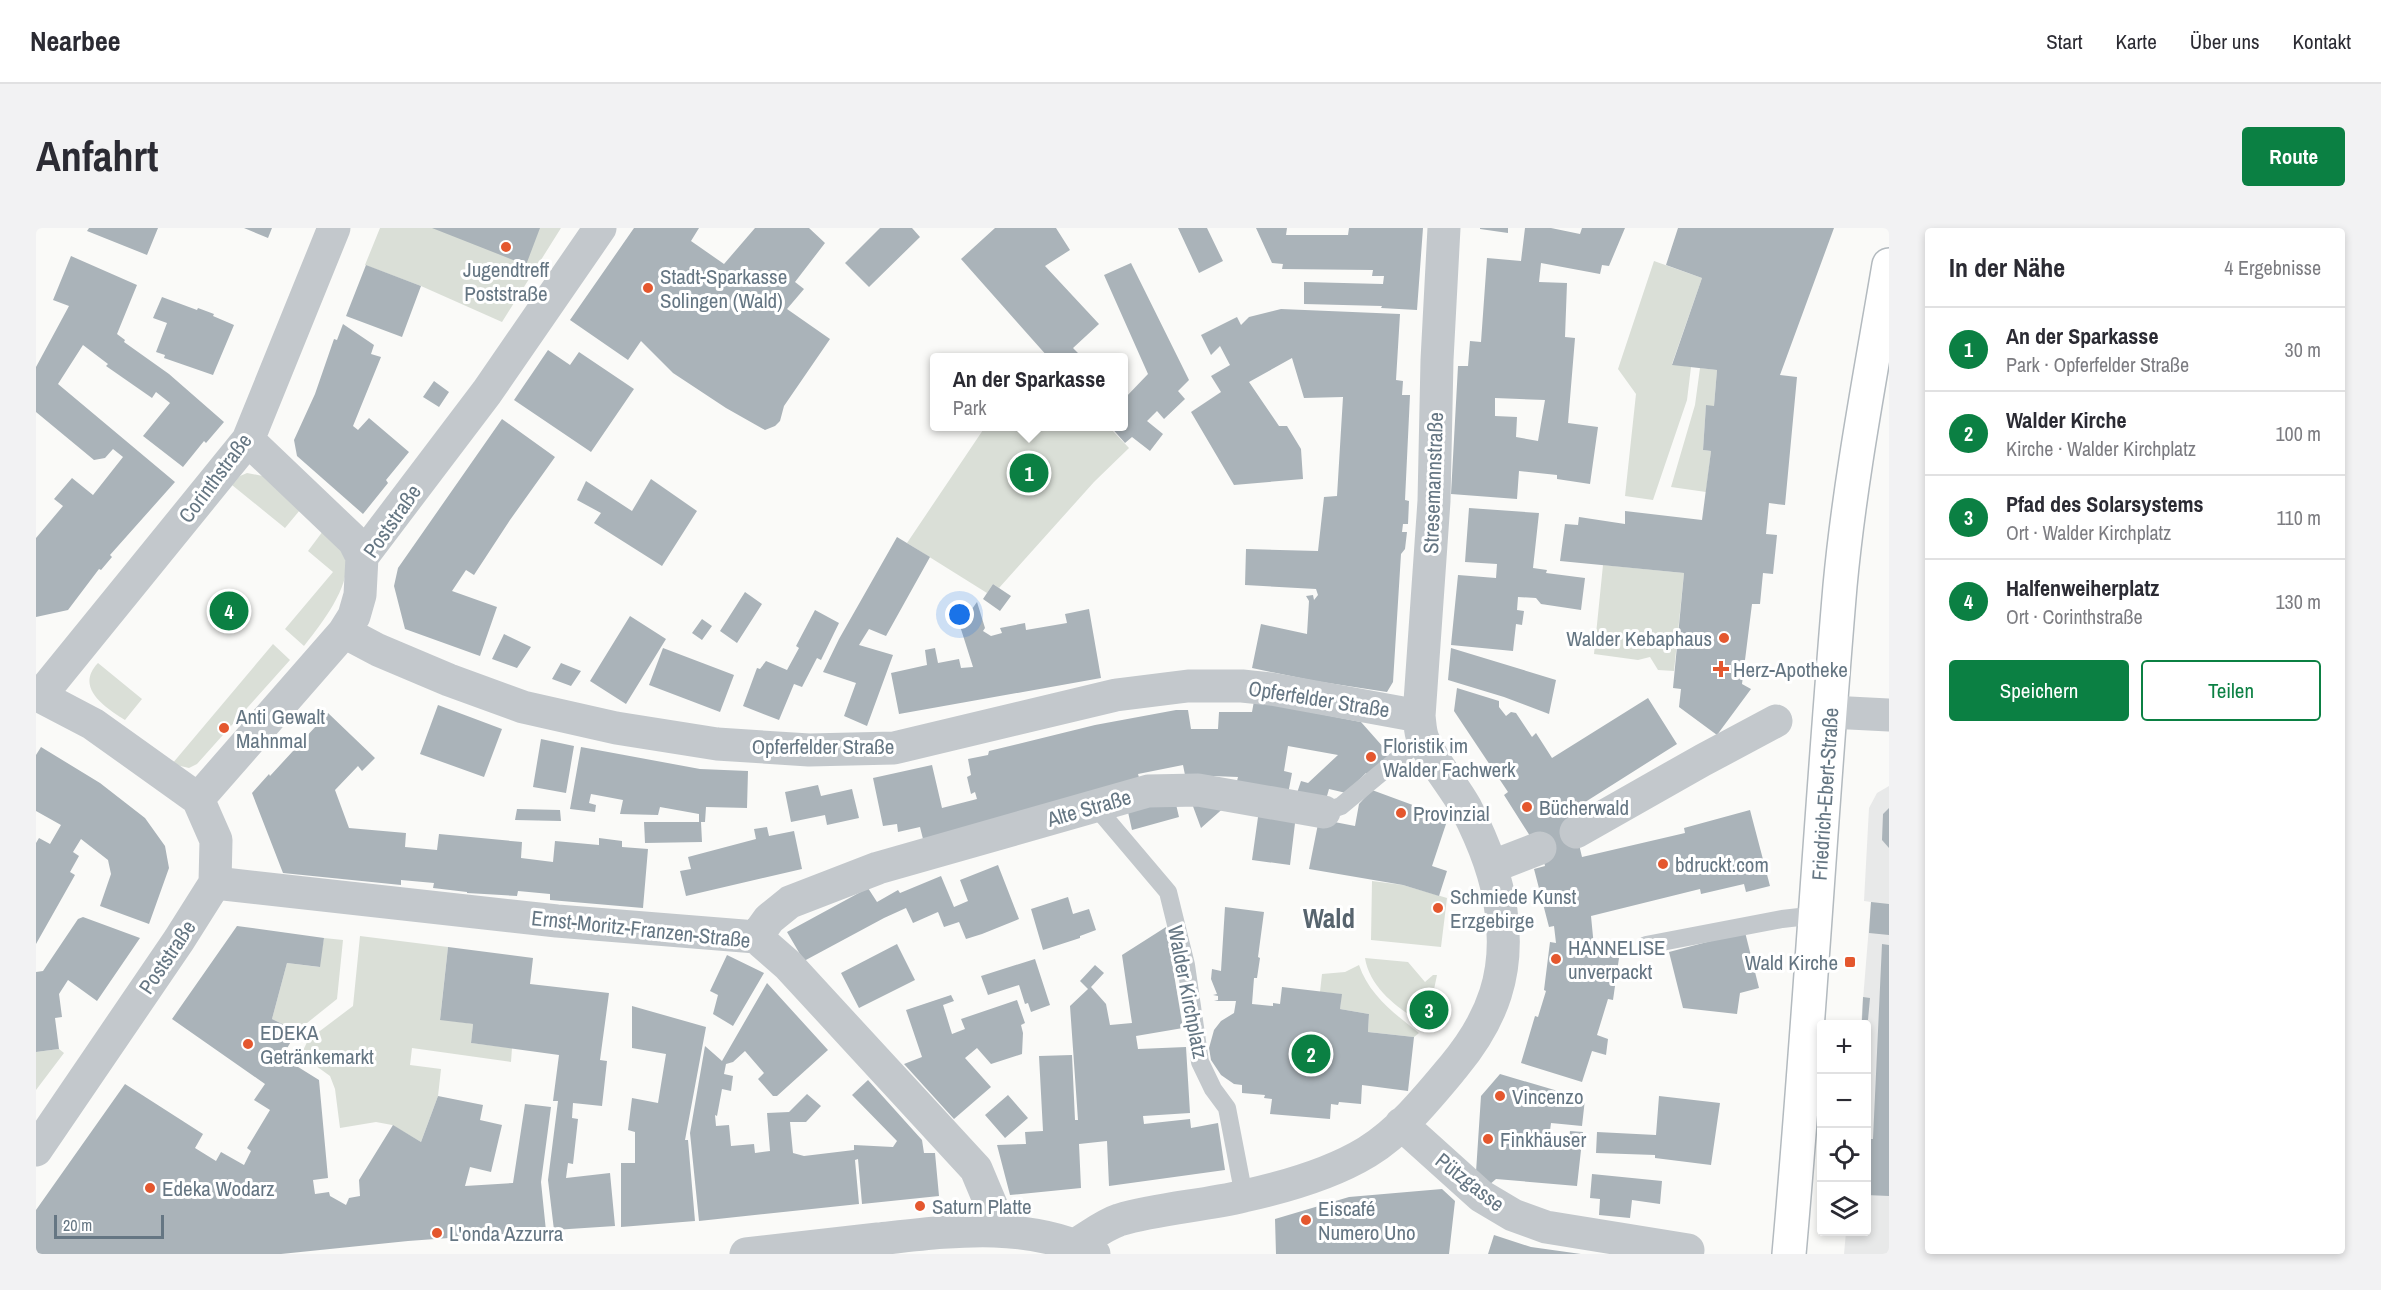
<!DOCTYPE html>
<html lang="de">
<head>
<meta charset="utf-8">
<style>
	:root { --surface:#fff; --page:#f2f2f3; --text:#2b2b33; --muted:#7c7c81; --line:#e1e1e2; --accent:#0b8043 }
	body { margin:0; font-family:"Archivo Narrow",sans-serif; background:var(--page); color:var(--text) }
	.controls { position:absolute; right:18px; bottom:18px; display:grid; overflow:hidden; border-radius:6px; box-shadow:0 3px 9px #0003 }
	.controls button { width:54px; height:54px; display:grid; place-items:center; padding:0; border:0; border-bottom:2px solid var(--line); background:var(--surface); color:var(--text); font:30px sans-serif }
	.scale { position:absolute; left:18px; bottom:15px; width:110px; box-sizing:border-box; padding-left:6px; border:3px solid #657683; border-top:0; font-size:16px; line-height:21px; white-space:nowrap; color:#657683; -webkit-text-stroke:4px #fff; paint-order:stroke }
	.you { position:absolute; left:924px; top:387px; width:21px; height:21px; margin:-15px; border:4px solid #fff; border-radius:50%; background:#1a73e8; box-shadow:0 0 0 9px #1a73e833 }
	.badge { display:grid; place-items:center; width:39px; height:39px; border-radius:50%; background:var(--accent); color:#fff; font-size:20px; font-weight:700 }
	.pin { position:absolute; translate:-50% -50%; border:3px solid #fff; box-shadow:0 2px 6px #0006 }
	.popup { position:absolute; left:894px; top:125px; width:198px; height:78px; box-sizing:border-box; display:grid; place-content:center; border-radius:6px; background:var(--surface); filter:drop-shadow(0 2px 4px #0005); font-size:20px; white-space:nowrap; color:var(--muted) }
	.popup b { font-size:22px; color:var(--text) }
	.popup::after { content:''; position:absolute; left:50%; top:100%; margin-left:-12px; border:12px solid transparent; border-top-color:var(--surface) }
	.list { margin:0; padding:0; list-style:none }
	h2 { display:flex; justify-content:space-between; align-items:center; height:78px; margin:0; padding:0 24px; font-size:26px }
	h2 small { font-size:20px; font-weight:400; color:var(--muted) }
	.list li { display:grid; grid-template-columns:39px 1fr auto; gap:18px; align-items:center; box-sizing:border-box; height:84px; padding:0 24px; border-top:2px solid var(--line) }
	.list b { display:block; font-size:22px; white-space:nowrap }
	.list p { margin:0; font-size:20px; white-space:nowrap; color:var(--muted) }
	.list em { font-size:20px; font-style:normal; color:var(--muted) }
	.actions { display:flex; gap:12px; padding:18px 24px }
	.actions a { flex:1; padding:14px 0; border:2px solid var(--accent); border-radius:6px; text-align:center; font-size:21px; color:var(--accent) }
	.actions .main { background:var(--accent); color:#fff }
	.icon { flex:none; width:33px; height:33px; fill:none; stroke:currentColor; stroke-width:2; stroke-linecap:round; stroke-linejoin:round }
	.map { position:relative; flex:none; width:1853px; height:1026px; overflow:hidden; border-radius:6px }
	header { display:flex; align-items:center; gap:36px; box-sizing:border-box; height:84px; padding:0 30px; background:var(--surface); border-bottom:2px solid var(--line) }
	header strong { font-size:28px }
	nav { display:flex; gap:33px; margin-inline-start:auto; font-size:21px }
	.intro { display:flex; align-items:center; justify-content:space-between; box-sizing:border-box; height:144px; padding:0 36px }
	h1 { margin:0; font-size:42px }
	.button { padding:15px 27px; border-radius:6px; background:var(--accent); color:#fff; font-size:21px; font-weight:700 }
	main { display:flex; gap:36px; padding:0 36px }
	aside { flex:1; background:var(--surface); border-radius:6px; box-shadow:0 3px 9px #0003 }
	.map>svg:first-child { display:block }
	.built { fill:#e8e9e9 }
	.green { fill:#dadfd7 }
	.building { fill:#aab3b9; fill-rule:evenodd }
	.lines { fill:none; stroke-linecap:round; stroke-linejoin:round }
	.secondary-casing { stroke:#b3babf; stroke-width:36 }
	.lane { stroke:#c3c8cc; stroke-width:18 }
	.street { stroke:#c3c8cc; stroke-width:33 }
	.secondary { stroke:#fff; stroke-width:33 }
	.poi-dot { fill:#e4572e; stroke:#fff; stroke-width:2 }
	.labels { text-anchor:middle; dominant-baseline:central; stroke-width:6; stroke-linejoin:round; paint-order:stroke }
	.poi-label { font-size:21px; fill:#657683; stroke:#fff; text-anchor:start }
	.street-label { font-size:21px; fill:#657683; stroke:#fff }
	.district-label { font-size:27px; font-weight:bold; fill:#57646e; stroke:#fff }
</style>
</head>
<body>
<header>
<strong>Nearbee</strong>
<nav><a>Start</a><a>Karte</a><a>Über uns</a><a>Kontakt</a></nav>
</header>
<div class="intro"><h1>Anfahrt</h1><a class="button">Route</a></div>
<main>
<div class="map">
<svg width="1853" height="1026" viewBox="0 0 1853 1026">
	<rect width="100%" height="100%" fill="#fafaf8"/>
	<path class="built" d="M1853 558V1026H1808L1810 1004H1830V796H1825L1835 674 1828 673 1833 580 1841 565Z"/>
	<path class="green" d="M344 0H525L466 94 385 58 329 37Z
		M1618 33 1666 50 1636 136 1655 139 1651 172 1617 272 1589 268 1600 166 1582 141Z
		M1664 140 1681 142 1678 178H1670L1667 222 1675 223 1670 264 1635 259 1659 177Z
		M949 199H1073L1093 220 1058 254 963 360 957 356 951 365 871 315Z
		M211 245 227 248 264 282 249 300 196 257 204 248Z
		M287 303C293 310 302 317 307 324 322 351 283 399 268 418L249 401 297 344 272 323Z
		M1567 337 1648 345 1638 443 1622 442 1614 429 1602 432 1558 426Z
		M237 416 254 432 161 536 153 540 136 536Z
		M62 435 106 471 89 492C70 480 38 460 62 435Z
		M1336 653 1367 657 1411 670 1405 719 1335 712Z
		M324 708 412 719 404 791 437 796 435 815 476 820 475 834 376 820 374 837 405 841 402 868 385 914 356 897 340 894 304 900 299 861 294 848 265 827 272 812 317 778Z
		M288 710 307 712 301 771 261 803 236 791 251 735 283 739Z
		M1329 730 1372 734 1389 754 1397 747H1401L1394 781 1388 796C1363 781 1334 761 1329 730Z
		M1323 737C1333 767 1359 786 1383 805L1378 809 1332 804 1333 786 1304 781 1305 766 1284 764 1286 746 1309 744Z
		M23 821 28 825 0 862V824Z"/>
	<path class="building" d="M53 0H122L111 27 51 3Z
		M208 0H236L232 10Z
		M396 0H504L490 37Z
		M598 0H663L655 13 688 36 719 0H773L789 15 759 54 768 61 751 81 794 111 748 178 744 193 739 198 729 202 690 180 637 145 605 113 592 132 534 92Z
		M844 0H876L884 9 833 59 809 35Z
		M959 0H1020L1034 22 1009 38 1063 96 1037 120 1046 129H1012L925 31Z
		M1142 0H1171L1187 33 1163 45Z
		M1220 0H1251L1250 7H1312L1313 0H1387L1381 82 1345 80 1346 78 1268 76V54L1347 56 1348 48H1336L1337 42 1246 41 1247 36 1236 35Z
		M1444 0H1472V5L1444 1Z
		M1489 0H1515L1544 6 1546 0H1589L1573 38 1566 37 1564 46 1505 35 1503 54 1531 55 1529 109 1539 110 1532 195 1562 199 1554 256 1521 251V247L1483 243 1481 271 1415 266 1422 138H1432L1434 113 1445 114 1451 30 1485 33ZM1459 170 1509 172 1502 213 1480 209 1481 189 1459 188Z
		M1642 0H1798L1744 147 1761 149 1749 277 1733 275 1730 306 1741 307 1737 346 1727 345 1724 376H1716L1706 456 1715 461 1681 507 1643 479 1645 461 1637 460 1648 345 1524 333 1529 296 1542 297 1543 289 1589 296V283L1666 292 1675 223 1667 222 1670 177 1678 178 1681 142 1636 137 1666 50 1630 37Z
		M35 28 101 57 81 106 89 112 88 114 133 146 188 194 170 215 168 213 147 239 107 208 134 175 120 164 116 170 70 138 72 136 47 117 22 156 139 254 74 327 76 329 65 342 63 341 32 382 0 389V310L27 278 18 271 36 250 57 267 87 229 77 221 69 230 58 232 0 184V139L33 78 17 72Z
		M1095 35 1153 152 1142 163 1149 171 1128 191 1121 183 1111 193 1127 206 1114 223 1096 209 1089 215 1074 198H1088V171L1112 146 1068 47Z
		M330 37 385 58 366 109 310 88Z
		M126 69 161 82 162 80 178 86 177 88 198 97 177 147 128 130 129 127 120 124 131 95 117 90Z
		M1245 81 1364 86 1360 152 1367 153 1366 167H1374L1369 272 1373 273 1372 296H1367L1366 304H1371L1369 321 1365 326 1357 454 1351 464 1279 453 1216 440 1225 396 1271 406 1273 373 1270 368 1277 367 1278 372 1282 367 1280 361 1209 357 1210 321 1282 323 1288 269 1301 268 1307 169 1268 170 1256 130 1213 154 1243 198H1251L1265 221 1267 251 1198 257 1155 184 1185 164 1175 148 1194 137 1184 118 1175 127 1165 107 1201 89 1205 97 1213 89Z
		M307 96 338 117 335 126 345 129 317 198 322 202 333 190 373 224 350 252 352 255 327 286 261 228 258 212 279 166 298 111 301 112Z
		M512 122 534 137 543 124 598 161 555 224 478 172Z
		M398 153 413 164 403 179 387 169Z
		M466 191 519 229 474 292 438 347 430 342 416 363 461 379 444 428 369 401 358 358 362 340Z
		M615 251 661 283 626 338 558 295 565 285 541 272 550 253 596 283Z
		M1433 280 1503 285 1497 340 1511 342 1510 345 1549 350 1545 382 1505 376 1500 370 1482 369 1481 382 1488 383 1486 397 1480 396 1477 423 1415 417 1422 347 1460 350 1461 336 1429 334Z
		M861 309 894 329 850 408 833 401 823 417 857 427 831 498 808 488 820 455 787 444 803 411Z
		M957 356 975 368 964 383 947 371Z
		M709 364 726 376 701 415 684 403Z
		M941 374 949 400 947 403 955 408 966 405 964 400 989 395 990 402 1031 395 1029 386 1053 381 1065 450 863 486 855 445 891 437 889 422 899 420 902 435 923 431 925 440 937 439 924 398Z
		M779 382 803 395 785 432 781 430 766 459 758 456 743 492 707 478 721 440 724 441 730 433 751 442 763 420 760 418Z
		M594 388 630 411 590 476 554 453Z
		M666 391 676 398 666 412 656 405Z
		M468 406 495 419 481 440 456 431Z
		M627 420 698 447 684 484 613 457Z
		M1415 420 1520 452 1513 486 1468 469 1412 452Z
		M525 435 545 443 535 458 516 451Z
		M1421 460 1463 473V479L1470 488 1475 484 1480 485 1496 509 1500 505 1516 530 1612 470 1641 516 1535 583 1546 629 1649 605 1648 600 1714 582 1734 658 1710 664 1708 656 1665 666 1664 661 1555 688 1558 719 1584 723 1577 772 1572 771 1561 807 1572 811 1570 827 1556 823 1546 854 1485 835 1499 788 1502 789 1510 763 1508 762 1514 714 1520 715 1518 698 1513 699 1498 641 1509 638 1501 604 1494 608 1468 567 1472 564 1418 483Z
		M1218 473 1325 494 1356 529 1334 549 1330 545 1310 565 1293 561 1289 575 1260 568 1265 553 1272 555 1302 527 1252 518 1248 543 1256 545 1252 566 1201 553 1202 549 1149 547 1147 537 1102 546 1104 553 887 611 884 599 862 604 861 596 847 598 837 550 896 537 906 580 941 571 939 564 935 566 931 549 935 547 932 531 952 527 953 523 1059 497 1140 482H1152L1155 501H1182L1183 484H1216Z
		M402 477 466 501 448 549 384 526Z
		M292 485 339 530 326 543 322 538 299 562 313 600 370 605 369 619 401 622 403 606 486 614 485 630 517 634 519 613 563 617V610L586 613V619L612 621 607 680 514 672V666L482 663 481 668 431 665V664L397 660 398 655 365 652V657L247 645 216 565 233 546 234 548Z
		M505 511 538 518 530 565 497 559Z
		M5 519 64 555 109 590 129 618 133 640 113 696 64 678 75 646 72 632 45 611 37 624 43 628 34 644 39 647 0 716V615L3 610 14 616 25 597 0 583V527Z
		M545 519 664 541 712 543 711 580 670 579 669 594H665L666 614 609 615 608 594H663V586L624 579 622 587 584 586 587 572 555 566 553 575 560 577 559 584 534 581Z
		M782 557 785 568 816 561 823 590 791 597 789 587 755 594 749 564Z
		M1336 562 1412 590 1396 638 1411 643 1403 668 1367 657 1273 641 1283 591 1319 598 1323 576Z
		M1139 572 1143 589 1096 602 1092 584Z
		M1155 573 1191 577 1165 600Z
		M1853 580V620L1846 612 1847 586Z
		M481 581 524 582 525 593 479 592Z
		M1223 582 1260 587 1254 637 1216 632Z
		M731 599 733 608 758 603 766 641 650 668 644 643 655 641 652 629 720 611 718 601Z
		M962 637 983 691 946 706 930 711 923 694 908 699 902 684 877 695 870 680 848 690 768 733 751 704 832 660 841 674 862 662 864 665 905 648 918 679 932 673 924 652Z
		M1032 669 1037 686 1053 681 1060 702 1044 708V710L1007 722 995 681Z
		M1835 674 1853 676V707L1833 705Z
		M1189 679 1228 684 1222 729 1224 730 1221 750H1218L1216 776 1237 778V775L1244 776 1246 759 1306 766 1304 781 1333 786 1332 804 1378 809 1372 863 1326 857 1325 876 1303 874 1302 877 1295 876 1294 891 1234 886 1236 871 1228 870 1229 867 1206 865V857L1198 856 1185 847 1175 832 1173 820 1178 802 1185 793 1198 785 1200 773H1178L1182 772V768L1177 767 1181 766 1175 751 1176 741 1185 743Z
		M47 689 104 710 61 773 32 752 23 766 26 789 19 790 23 821 0 824V744L7 743 42 691Z
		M201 698 288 710 284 739 251 735 236 791 261 803 246 829 283 852 292 950 277 952 279 966 293 964 294 968 310 977 313 970 324 968 323 952 357 897 385 914 402 868 447 877 444 892 466 897 455 944 434 939 429 958 477 955 489 876 515 879 505 954 510 1003 372 1013 245 1026H0V982L89 856 167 906 159 920 180 933 185 924 208 937 215 923 211 920 234 882 218 872 229 856 136 791Z
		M1130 699 1147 800 1100 808 1102 821 1150 819 1154 885 1107 888 1108 896 1154 891 1155 900 1182 895 1189 942 1073 958 1071 913 1043 916 1045 960 974 967 961 917 990 916 989 904 1007 903 1003 828 1036 827 1039 892H1042L1034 778 1052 761 1044 753 1059 737 1068 745 1055 759 1070 776 1074 797 1096 795 1086 727Z
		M1709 704 1723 760 1704 765 1701 786 1647 780 1633 724Z
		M861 716 879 752 823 780 805 745Z
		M1846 716 1853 717V968L1830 967 1831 911H1837Z
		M412 719 497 730 494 756 573 765 564 832 571 833 566 878 537 875 536 890 542 891 537 936 532 935 530 950 574 945 579 998 518 1002 512 952 522 873H517L523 827 435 815 437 796 404 792Z
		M691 727 728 745 697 798 677 786 682 767 674 763Z
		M999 731 1014 777 995 784 992 775 989 776 983 757 952 767 945 748Z
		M731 755 792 822 741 868H737L722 851 728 845 709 823 697 834 690 836 688 846 697 848 695 863 686 861 681 888 679 887 680 898 693 897 695 918 718 916 719 925 734 923 731 885 753 884 771 866 785 878 770 894H754L757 925 768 928 818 922V917L857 919 861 913 816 867 832 852 886 912 888 925H899L903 968 826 976 822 931 819 932 823 976 663 993 654 905 669 818 686 833Z
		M915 767 918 773 907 777 916 806 929 801 925 791 981 772 989 795 985 797 987 805 986 826 955 836 941 820 929 830 955 859 918 891 868 836 886 829 870 782Z
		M1827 769 1834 770 1832 792H1826Z
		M596 778 670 799 649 912H652L659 993 585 999V935H599V904L592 902 596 870 622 875 630 826 596 820Z
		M1464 846 1549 871 1546 898 1515 895 1512 918 1532 921 1534 903 1547 904 1541 958 1460 951 1453 957 1440 944 1445 868Z
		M972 867 992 890 969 910 949 887Z
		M1623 868 1684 875 1675 937 1619 930V927L1560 925 1561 904 1620 907Z
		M1556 946 1626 953 1624 976 1596 972 1594 990 1563 987 1564 971 1554 970Z
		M1406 961 1419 973 1413 1026H1240L1239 991 1313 969Z
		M1458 1007 1495 1019 1545 1026H1452Z"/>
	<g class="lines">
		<g class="secondary-casing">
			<path id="secondary" d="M1753 1026C1773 804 1785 581 1804 358 1814 251 1835 144 1853 37"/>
		</g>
		<path class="lane" d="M1060 579 1132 664 1150 737 1164 834 1177 861 1191 880 1208 968
			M1288 584 1305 578 1387 510
			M1610 717 1746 691 1781 687"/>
		<path class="street" d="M212 212 318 313 326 329
			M308 404 342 422 413 452 487 479 580 500 681 516 773 522 858 520 1080 467 1152 458H1206L1235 461 1383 488
			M0 466 57 496 162 571
			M4 468 212 212 298 0
			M1794 484 1853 487
			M162 571 308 404 318 388 324 367 326 329 451 164 564 0
			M1540 604 1667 532 1740 493
			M1455 639 1504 620
			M179 655 521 693 720 709 752 737 940 941 966 1003
			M720 709 733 691 754 674 842 640 1112 563 1162 562 1288 584
			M1365 896 1445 968 1477 987 1510 999 1652 1022
			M0 922 143 712 179 655 180 612 162 571
			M1039 1017C1053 1009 1068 997 1083 992 1123 980 1167 978 1208 968 1249 959 1295 946 1331 924 1365 903 1393 868 1418 838 1457 791 1474 744 1465 683 1461 648 1446 611 1430 580 1418 558 1396 533 1387 511 1384 504 1384 495 1383 488L1398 273 1401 132 1408 0
			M710 1026C754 1021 798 1016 842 1011 915 1003 990 992 1058 1026"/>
		<use href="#secondary" class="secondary"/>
	</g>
	<g class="poi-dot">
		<circle cx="470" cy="19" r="6"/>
		<circle cx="612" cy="60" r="6"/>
		<circle cx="1688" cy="410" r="6"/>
		<path d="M1682 432h6v6h6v6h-6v6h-6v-6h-6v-6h6z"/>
		<circle cx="188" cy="500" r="6"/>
		<circle cx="1335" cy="529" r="6"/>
		<circle cx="1491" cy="579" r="6"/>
		<circle cx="1365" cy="585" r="6"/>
		<circle cx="1627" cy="636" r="6"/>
		<circle cx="1402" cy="680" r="6"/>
		<circle cx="1520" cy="731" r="6"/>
		<rect x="1808" y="728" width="12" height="12" rx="3"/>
		<circle cx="212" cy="816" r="6"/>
		<circle cx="1464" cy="868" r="6"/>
		<circle cx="1452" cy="911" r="6"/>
		<circle cx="114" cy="960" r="6"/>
		<circle cx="884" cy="978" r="6"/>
		<circle cx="1270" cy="992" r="6"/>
		<circle cx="401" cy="1005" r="6"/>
	</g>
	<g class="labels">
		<g class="poi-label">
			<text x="470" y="41" text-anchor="middle">Jugendtreff<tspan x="470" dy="24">Poststraße</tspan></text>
			<text x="624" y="48">Stadt-Sparkasse<tspan x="624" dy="24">Solingen (Wald)</tspan></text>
			<text x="1676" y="410" text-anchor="end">Walder Kebaphaus</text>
			<text x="1697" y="441">Herz-Apotheke</text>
			<text x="200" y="488">Anti Gewalt<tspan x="200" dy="24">Mahnmal</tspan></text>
			<text x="1347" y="517">Floristik im<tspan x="1347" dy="24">Walder Fachwerk</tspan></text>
			<text x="1503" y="579">Bücherwald</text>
			<text x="1377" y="585">Provinzial</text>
			<text x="1639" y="636">bdruckt.com</text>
			<text x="1414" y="668">Schmiede Kunst<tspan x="1414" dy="24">Erzgebirge</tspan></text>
			<text x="1532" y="719">HANNELISE<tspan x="1532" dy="24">unverpackt</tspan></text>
			<text x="1802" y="734" text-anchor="end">Wald Kirche</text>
			<text x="224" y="804">EDEKA<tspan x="224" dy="24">Getränkemarkt</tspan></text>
			<text x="1476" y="868">Vincenzo</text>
			<text x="1464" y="911">Finkhäuser</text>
			<text x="126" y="960">Edeka Wodarz</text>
			<text x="896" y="978">Saturn Platte</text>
			<text x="1282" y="980">Eiscafé<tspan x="1282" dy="24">Numero Uno</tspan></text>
			<text x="413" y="1005">L'onda Azzurra</text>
		</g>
		<g class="street-label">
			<text transform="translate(179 250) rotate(-53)">Corinthstraße</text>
			<text transform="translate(1397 255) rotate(-88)">Stresemannstraße</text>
			<text transform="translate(356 293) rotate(-55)">Poststraße</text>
			<text transform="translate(1283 471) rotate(9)">Opferfelder Straße</text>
			<text x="787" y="518">Opferfelder Straße</text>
			<text transform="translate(1789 566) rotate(-86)">Friedrich-Ebert-Straße</text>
			<text transform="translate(1053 580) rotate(-16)">Alte Straße</text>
			<text transform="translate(605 701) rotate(6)">Ernst-Moritz-Franzen-Straße</text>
			<text transform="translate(131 729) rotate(-56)">Poststraße</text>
			<text transform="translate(1152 764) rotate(79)">Walder Kirchplatz</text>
			<text transform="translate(1434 954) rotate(38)">Pützgasse</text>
		</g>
		<g class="district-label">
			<text x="1293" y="690">Wald</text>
		</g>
	</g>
</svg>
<div class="controls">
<button>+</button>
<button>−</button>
<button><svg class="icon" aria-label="locate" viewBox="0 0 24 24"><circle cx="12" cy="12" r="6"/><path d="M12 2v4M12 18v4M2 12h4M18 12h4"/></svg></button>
<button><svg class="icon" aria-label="layers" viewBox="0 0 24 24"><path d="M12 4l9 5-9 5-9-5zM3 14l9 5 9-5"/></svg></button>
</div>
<div class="scale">20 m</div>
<div class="you"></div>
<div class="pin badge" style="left:993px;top:245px">1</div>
<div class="popup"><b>An der Sparkasse</b>Park</div>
<div class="pin badge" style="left:1275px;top:826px">2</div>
<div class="pin badge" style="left:1393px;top:782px">3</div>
<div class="pin badge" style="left:193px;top:383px">4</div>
</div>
<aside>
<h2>In der Nähe<small>4 Ergebnisse</small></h2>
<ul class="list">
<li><span class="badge">1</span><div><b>An der Sparkasse</b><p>Park · Opferfelder Straße</p></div><em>30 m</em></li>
<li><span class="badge">2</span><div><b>Walder Kirche</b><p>Kirche · Walder Kirchplatz</p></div><em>100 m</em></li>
<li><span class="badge">3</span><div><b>Pfad des Solarsystems</b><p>Ort · Walder Kirchplatz</p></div><em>110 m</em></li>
<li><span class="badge">4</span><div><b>Halfenweiherplatz</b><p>Ort · Corinthstraße</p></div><em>130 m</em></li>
</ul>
<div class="actions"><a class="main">Speichern</a><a>Teilen</a></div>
</aside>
</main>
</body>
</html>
